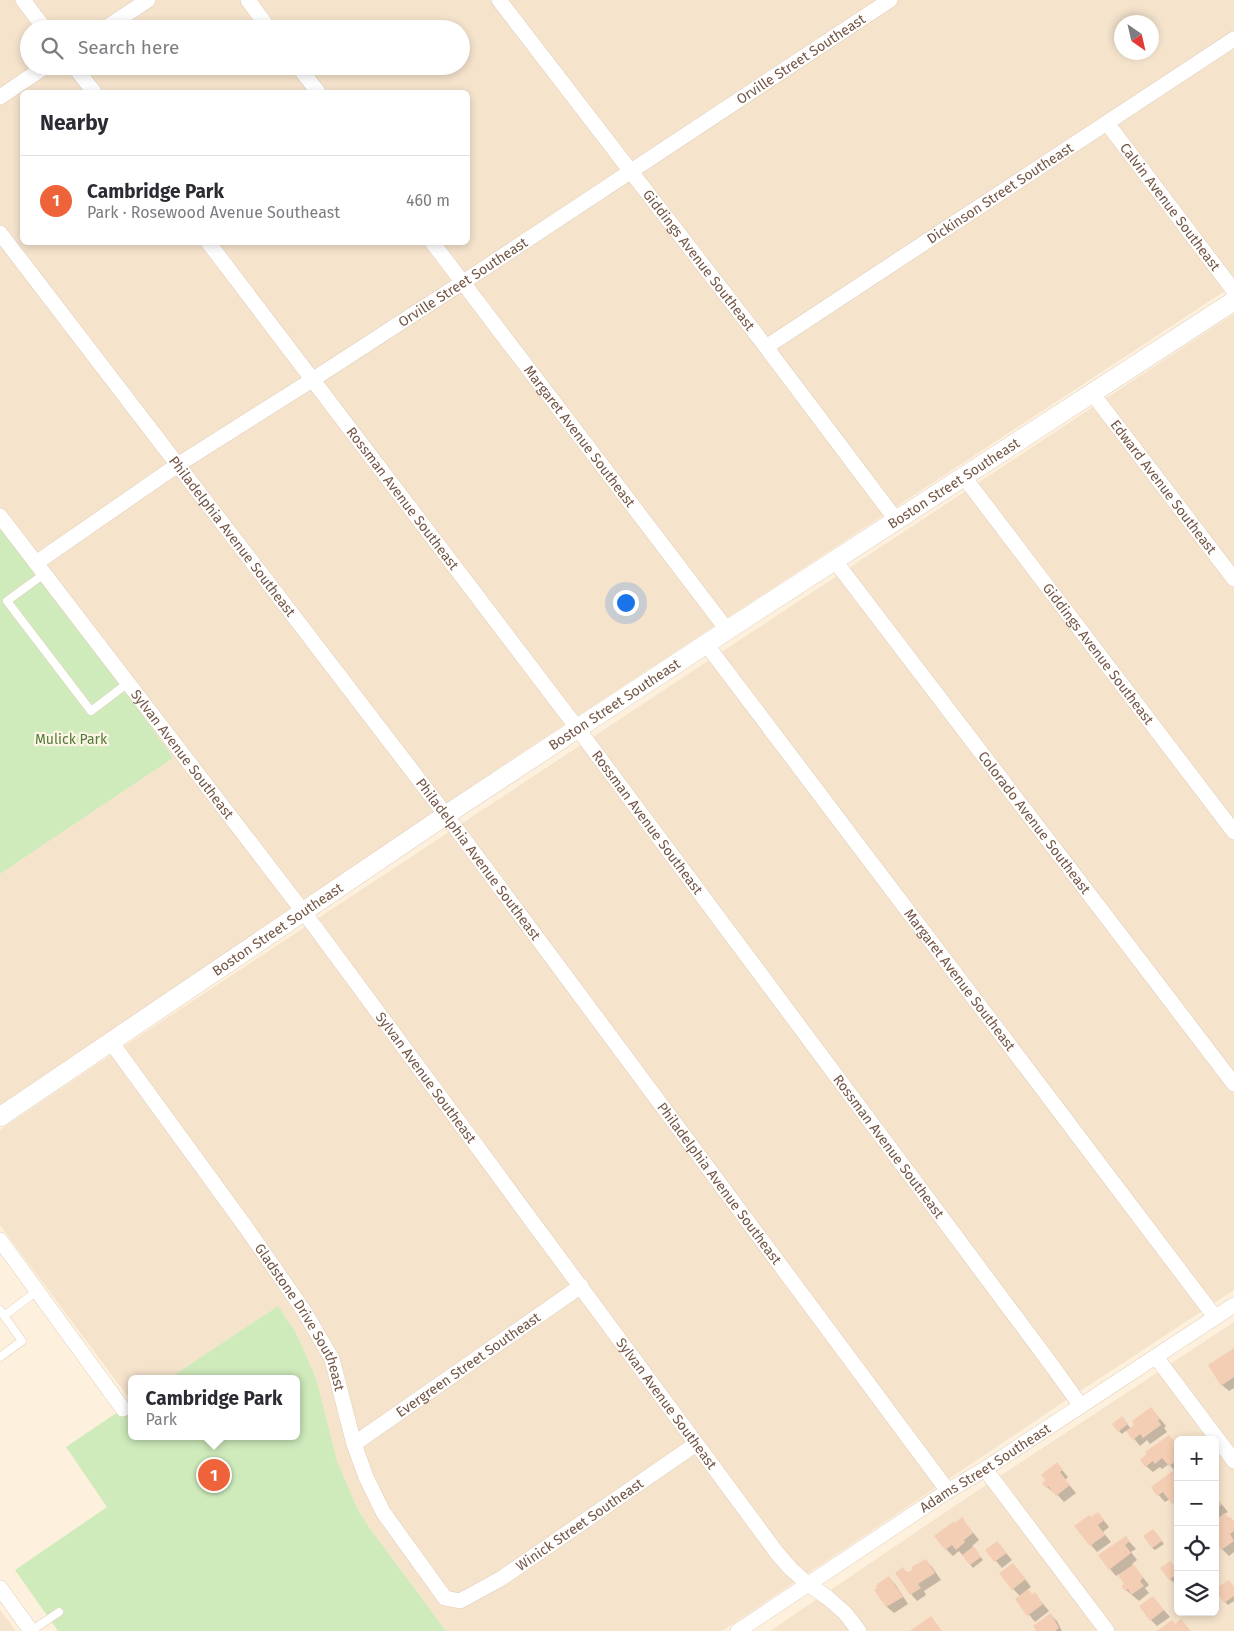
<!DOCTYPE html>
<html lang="en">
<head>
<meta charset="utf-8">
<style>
	:root { --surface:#fff; --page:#f7f7f7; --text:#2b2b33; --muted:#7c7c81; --line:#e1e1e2; --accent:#ef633b }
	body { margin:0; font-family:"Fira Sans",sans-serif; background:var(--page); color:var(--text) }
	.controls { position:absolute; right:15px; bottom:15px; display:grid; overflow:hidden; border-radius:8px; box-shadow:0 2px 8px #0003 }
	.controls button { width:45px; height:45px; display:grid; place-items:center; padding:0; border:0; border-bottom:1px solid var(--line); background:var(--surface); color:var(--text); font:25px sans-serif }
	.compass { position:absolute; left:1114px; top:15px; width:45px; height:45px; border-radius:50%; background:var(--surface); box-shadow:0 2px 8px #0003; rotate:146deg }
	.you { position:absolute; left:625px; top:602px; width:18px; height:18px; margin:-12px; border:4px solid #fff; border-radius:50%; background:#1a73e8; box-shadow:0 0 0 8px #1a73e833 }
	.badge { display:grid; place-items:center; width:32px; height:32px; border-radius:50%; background:var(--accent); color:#fff; font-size:16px; font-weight:700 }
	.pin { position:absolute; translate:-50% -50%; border:2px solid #fff; box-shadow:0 1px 5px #0006 }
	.popup { position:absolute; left:128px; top:1375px; width:172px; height:65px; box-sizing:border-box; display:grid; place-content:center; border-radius:8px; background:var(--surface); filter:drop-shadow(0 1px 4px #0005); font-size:16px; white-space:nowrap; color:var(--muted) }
	.popup b { font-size:19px; color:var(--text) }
	.popup::after { content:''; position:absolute; left:50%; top:100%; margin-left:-10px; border:10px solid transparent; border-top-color:var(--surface) }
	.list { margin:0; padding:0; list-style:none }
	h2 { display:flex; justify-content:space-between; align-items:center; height:65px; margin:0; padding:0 20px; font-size:21px }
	h2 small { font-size:16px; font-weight:400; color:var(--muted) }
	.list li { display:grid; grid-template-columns:32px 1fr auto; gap:15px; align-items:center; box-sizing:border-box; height:90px; padding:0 20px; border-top:1px solid var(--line) }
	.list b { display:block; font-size:19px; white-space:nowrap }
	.list p { margin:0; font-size:16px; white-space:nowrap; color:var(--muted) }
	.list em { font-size:16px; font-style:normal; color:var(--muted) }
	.icon { flex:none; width:28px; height:28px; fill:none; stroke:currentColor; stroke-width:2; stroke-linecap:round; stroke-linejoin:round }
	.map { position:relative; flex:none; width:1234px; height:1631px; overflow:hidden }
	.search { position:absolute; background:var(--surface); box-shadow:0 2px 8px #0003; left:20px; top:20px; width:450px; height:55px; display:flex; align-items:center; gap:12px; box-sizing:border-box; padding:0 18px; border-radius:28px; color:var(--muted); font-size:19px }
	.panel { position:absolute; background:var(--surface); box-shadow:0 2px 8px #0003; left:20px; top:90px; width:450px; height:155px; border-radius:8px }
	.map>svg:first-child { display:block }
	.residential { fill:#f5e3cc; fill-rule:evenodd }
	.green { fill:#cfebbc }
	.shadow { fill:#0003 }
	.building { fill:#f4ceb4 }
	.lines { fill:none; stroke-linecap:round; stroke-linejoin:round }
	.service-casing { stroke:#e1cdba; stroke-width:9 }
	.minor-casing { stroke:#e1cdba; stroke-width:16 }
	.tertiary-casing { stroke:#e1cdba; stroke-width:20 }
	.service { stroke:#fff; stroke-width:8 }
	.minor { stroke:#fff; stroke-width:15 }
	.tertiary { stroke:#fff; stroke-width:19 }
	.labels { text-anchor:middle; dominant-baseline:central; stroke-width:4.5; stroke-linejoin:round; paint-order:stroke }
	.street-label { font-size:14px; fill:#745645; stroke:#fff5e5 }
	.park-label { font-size:14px; fill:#4f7b3c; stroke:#fff5e5 }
</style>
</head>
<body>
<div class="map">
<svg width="1234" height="1631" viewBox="0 0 1234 1631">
	<rect width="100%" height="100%" fill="#fdf1de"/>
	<path class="residential" d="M0 0H1234V285L503 765 0 1105V874L173 758 0 532ZM1122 22H1152V52H1122ZM29 29H461V66H29ZM22 92H468V242H22Z
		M1234 314V1290L1062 1403 722 1631H446L369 1527 358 1510 337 1461 316 1378 296 1333 278 1306 168 1379H132L131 1401 0 1225V1130L129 1043Z
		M1234 1322V1631H770L953 1507ZM1178 1440H1215V1612H1178Z
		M0 1610 16 1631H0Z"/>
	<path class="green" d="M0 518 24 547 173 758 0 874Z
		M278 1306 296 1333 316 1378 337 1461 358 1510 369 1527 446 1631H58L15 1570 107 1507 66 1447 131 1403 132 1436H296V1379H168Z"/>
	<path class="shadow" d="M1234 1350V1388L1229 1391 1222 1385Z
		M1151 1408 1166 1426 1164 1428 1167 1432 1150 1444 1147 1440 1140 1446 1127 1430 1122 1434 1119 1431 1125 1421 1131 1429Z
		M1169 1436 1178 1446V1508L1170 1499 1165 1502 1152 1488 1175 1471 1169 1464 1162 1469 1160 1467 1153 1472 1146 1466Z
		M1057 1464 1068 1477 1065 1480 1076 1493 1064 1502 1055 1492 1054 1493 1047 1487Z
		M1215 1496 1228 1512 1224 1514 1234 1522V1552L1229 1556 1222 1549 1215 1531Z
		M1098 1513 1109 1527 1103 1532 1111 1542 1097 1552 1091 1545V1518Z
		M962 1519 979 1540 972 1546 983 1560 973 1568 959 1551 953 1556 946 1549Z
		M1156 1533 1164 1544 1155 1550 1152 1548Z
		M1126 1538 1136 1549 1131 1552 1137 1560 1132 1564 1149 1585 1145 1588 1149 1593 1139 1601 1126 1590 1123 1586 1126 1584 1119 1574 1116 1576 1110 1569Z
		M997 1542 1012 1560 1002 1568 987 1550Z
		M926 1561 932 1567 941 1580 924 1591 926 1595 917 1601 911 1594 903 1569 908 1573Z
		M1019 1571 1031 1587 1027 1590 1033 1596 1035 1594 1049 1611 1035 1622 1017 1600 1021 1597 1013 1589Z
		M1178 1572V1578L1173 1582 1170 1579Z
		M889 1578 895 1584 908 1604 894 1613 887 1607 876 1590Z
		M1234 1588V1601L1228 1605 1225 1602Z
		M1153 1598 1170 1617 1157 1626 1151 1620Z
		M1051 1615 1057 1621 1062 1631H1038Z"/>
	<path class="building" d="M1234 1348V1377L1221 1386 1208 1365Z
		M1151 1407 1160 1419 1158 1420 1161 1425 1143 1438 1140 1434 1133 1440 1126 1431 1134 1425 1132 1421Z
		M1122 1416 1128 1424 1118 1432 1112 1424Z
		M1169 1435 1176 1444 1175 1445 1178 1449V1460L1169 1466 1162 1458 1155 1464 1153 1461 1145 1467 1140 1460 1147 1454 1145 1452Z
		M1057 1462 1063 1470 1060 1472 1070 1485 1056 1496 1048 1486 1046 1488 1042 1483 1045 1480 1041 1475Z
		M1178 1467V1500L1172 1504 1163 1492 1157 1496 1151 1487Z
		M1215 1495 1222 1504 1215 1510Z
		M1098 1512 1104 1520 1098 1525 1105 1535 1090 1546 1074 1526 1089 1515 1091 1517Z
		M1225 1513 1229 1519 1231 1517 1234 1522V1531L1230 1534 1234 1541 1221 1550 1215 1542V1520Z
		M962 1517 973 1533 964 1540 965 1542 956 1550 952 1545 945 1550 934 1536 954 1521 955 1523Z
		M1153 1529 1162 1541 1152 1548 1143 1536Z
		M1126 1536 1130 1541 1125 1545 1131 1553 1109 1570 1098 1555Z
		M997 1541 1007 1553 994 1562 985 1550Z
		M974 1546 981 1557 970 1565 962 1555Z
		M926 1559 935 1573 918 1584 921 1588 910 1595 895 1573 903 1567 907 1573 913 1569 911 1567Z
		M1170 1561 1178 1571V1573L1169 1580 1160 1568Z
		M1013 1563 1026 1579 1012 1590 999 1573Z
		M1134 1564 1143 1578 1140 1581 1144 1586 1131 1595 1128 1589 1125 1591 1121 1586 1124 1584 1118 1575Z
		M889 1576 903 1597 886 1607 874 1590 877 1588 876 1585Z
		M1229 1580 1234 1587V1596L1224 1603 1215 1589Z
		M1028 1589 1032 1594 1035 1592 1043 1604 1027 1616 1015 1599Z
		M1153 1596 1164 1610 1150 1621 1139 1606Z
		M1051 1613 1059 1628 1055 1631H1036L1033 1626Z
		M931 1616 942 1631H910Z
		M1181 1619 1191 1631H1157L1172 1620 1175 1624Z"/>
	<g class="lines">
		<g class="service-casing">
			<path id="service" d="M44 574 7 601 91 711 128 683
				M0 1310 22 1341 0 1357
				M4 1316 37 1291
				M31 1631 59 1612"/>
		</g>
		<g class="minor-casing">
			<g id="minor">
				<path d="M23 0 45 29"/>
				<path d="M248 0 269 29"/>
				<path id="s1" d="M499 0 766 347 897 521"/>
				<path d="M104 29 148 0"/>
				<path d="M74 66 94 92"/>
				<path d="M298 66 318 92"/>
				<path d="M0 97 46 66"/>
				<path id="s2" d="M1107 123 1234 291"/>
				<path id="s3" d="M0 233 446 815 948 1491"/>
				<path id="s4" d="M208 242 578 729 1053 1367 1081 1406"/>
				<path id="s5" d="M432 242 728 631"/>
				<path id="s6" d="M766 347 1234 39"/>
				<path id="s7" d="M1092 393 1234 579"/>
				<path id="s8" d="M964 477 1234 832"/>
				<path id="s9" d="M0 516 315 927 777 1553 791 1569 808 1584 828 1598 845 1613 859 1631"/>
				<path id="s10" d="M835 561 1234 1084"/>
				<path id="s11" d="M36 563 179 464 312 380 474 275 890 0"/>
				<path id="s12" d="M706 644 1215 1317"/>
				<path id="s13" d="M111 1042 245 1226 304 1311 332 1359 354 1444 366 1477 383 1512 445 1598 460 1601 502 1578 696 1444"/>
				<path d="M0 1240 123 1409"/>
				<path d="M1156 1357 1234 1461"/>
				<path id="s14" d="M354 1444 581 1286"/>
				<path d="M985 1469 1107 1631"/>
				<path d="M0 1588 31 1631"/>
				<path id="s15" d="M738 1631 948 1491 985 1469 1234 1305"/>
			</g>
		</g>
		<g class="tertiary-casing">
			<g id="tertiary">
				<path id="s16" d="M0 1117 446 815 706 644 1234 301"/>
			</g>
		</g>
		<use href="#service" class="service"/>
		<use href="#minor" class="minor"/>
		<use href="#tertiary" class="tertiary"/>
	</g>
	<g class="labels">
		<g class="street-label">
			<text stroke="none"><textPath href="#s11" startOffset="916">Orville Street Southeast</textPath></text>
			<text stroke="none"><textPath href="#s6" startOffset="280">Dickinson Street Southeast</textPath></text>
			<text stroke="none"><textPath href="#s2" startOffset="105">Calvin Avenue Southeast</textPath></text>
			<text stroke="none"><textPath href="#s1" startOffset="328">Giddings Avenue Southeast</textPath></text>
			<text stroke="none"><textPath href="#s11" startOffset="511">Orville Street Southeast</textPath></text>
			<text stroke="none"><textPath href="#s5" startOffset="244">Margaret Avenue Southeast</textPath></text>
			<text stroke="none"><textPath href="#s16" startOffset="1145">Boston Street Southeast</textPath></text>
			<text stroke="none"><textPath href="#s7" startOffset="118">Edward Avenue Southeast</textPath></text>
			<text stroke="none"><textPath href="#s4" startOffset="322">Rossman Avenue Southeast</textPath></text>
			<text stroke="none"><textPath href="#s3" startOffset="382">Philadelphia Avenue Southeast</textPath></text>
			<text stroke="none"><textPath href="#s8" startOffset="222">Giddings Avenue Southeast</textPath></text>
			<text stroke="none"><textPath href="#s16" startOffset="740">Boston Street Southeast</textPath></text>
			<text stroke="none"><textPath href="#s9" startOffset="300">Sylvan Avenue Southeast</textPath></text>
			<text stroke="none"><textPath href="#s4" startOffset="728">Rossman Avenue Southeast</textPath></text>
			<text stroke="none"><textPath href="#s10" startOffset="329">Colorado Avenue Southeast</textPath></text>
			<text stroke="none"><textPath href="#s3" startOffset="788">Philadelphia Avenue Southeast</textPath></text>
			<text stroke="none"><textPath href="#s16" startOffset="335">Boston Street Southeast</textPath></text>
			<text stroke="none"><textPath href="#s12" startOffset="421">Margaret Avenue Southeast</textPath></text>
			<text stroke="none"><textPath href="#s9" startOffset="705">Sylvan Avenue Southeast</textPath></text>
			<text stroke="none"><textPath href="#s4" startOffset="1132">Rossman Avenue Southeast</textPath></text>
			<text stroke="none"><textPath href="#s3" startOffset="1192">Philadelphia Avenue Southeast</textPath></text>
			<text stroke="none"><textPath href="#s13" startOffset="335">Gladstone Drive Southeast</textPath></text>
			<text stroke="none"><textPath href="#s14" startOffset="139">Evergreen Street Southeast</textPath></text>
			<text stroke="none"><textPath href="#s9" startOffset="1110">Sylvan Avenue Southeast</textPath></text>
			<text stroke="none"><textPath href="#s15" startOffset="296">Adams Street Southeast</textPath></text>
			<text stroke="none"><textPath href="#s13" startOffset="812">Winick Street Southeast</textPath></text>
		</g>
		<g class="park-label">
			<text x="71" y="739">Mulick Park</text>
		</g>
	</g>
</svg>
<div class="controls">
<button>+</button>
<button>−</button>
<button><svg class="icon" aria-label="locate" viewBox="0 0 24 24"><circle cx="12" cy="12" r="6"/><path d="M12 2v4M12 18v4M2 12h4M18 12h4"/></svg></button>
<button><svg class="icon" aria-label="layers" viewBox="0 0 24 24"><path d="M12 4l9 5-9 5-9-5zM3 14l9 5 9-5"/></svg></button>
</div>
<svg class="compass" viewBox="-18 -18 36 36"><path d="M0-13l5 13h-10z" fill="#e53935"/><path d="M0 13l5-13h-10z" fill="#7c7c81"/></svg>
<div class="you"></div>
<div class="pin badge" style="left:214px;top:1475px">1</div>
<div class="popup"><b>Cambridge Park</b>Park</div>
<div class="search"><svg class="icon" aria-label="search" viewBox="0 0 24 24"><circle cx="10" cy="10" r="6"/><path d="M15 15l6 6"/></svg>Search here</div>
<section class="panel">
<h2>Nearby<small></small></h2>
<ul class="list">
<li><span class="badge">1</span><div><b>Cambridge Park</b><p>Park · Rosewood Avenue Southeast</p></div><em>460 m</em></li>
</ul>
</section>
</div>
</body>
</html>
